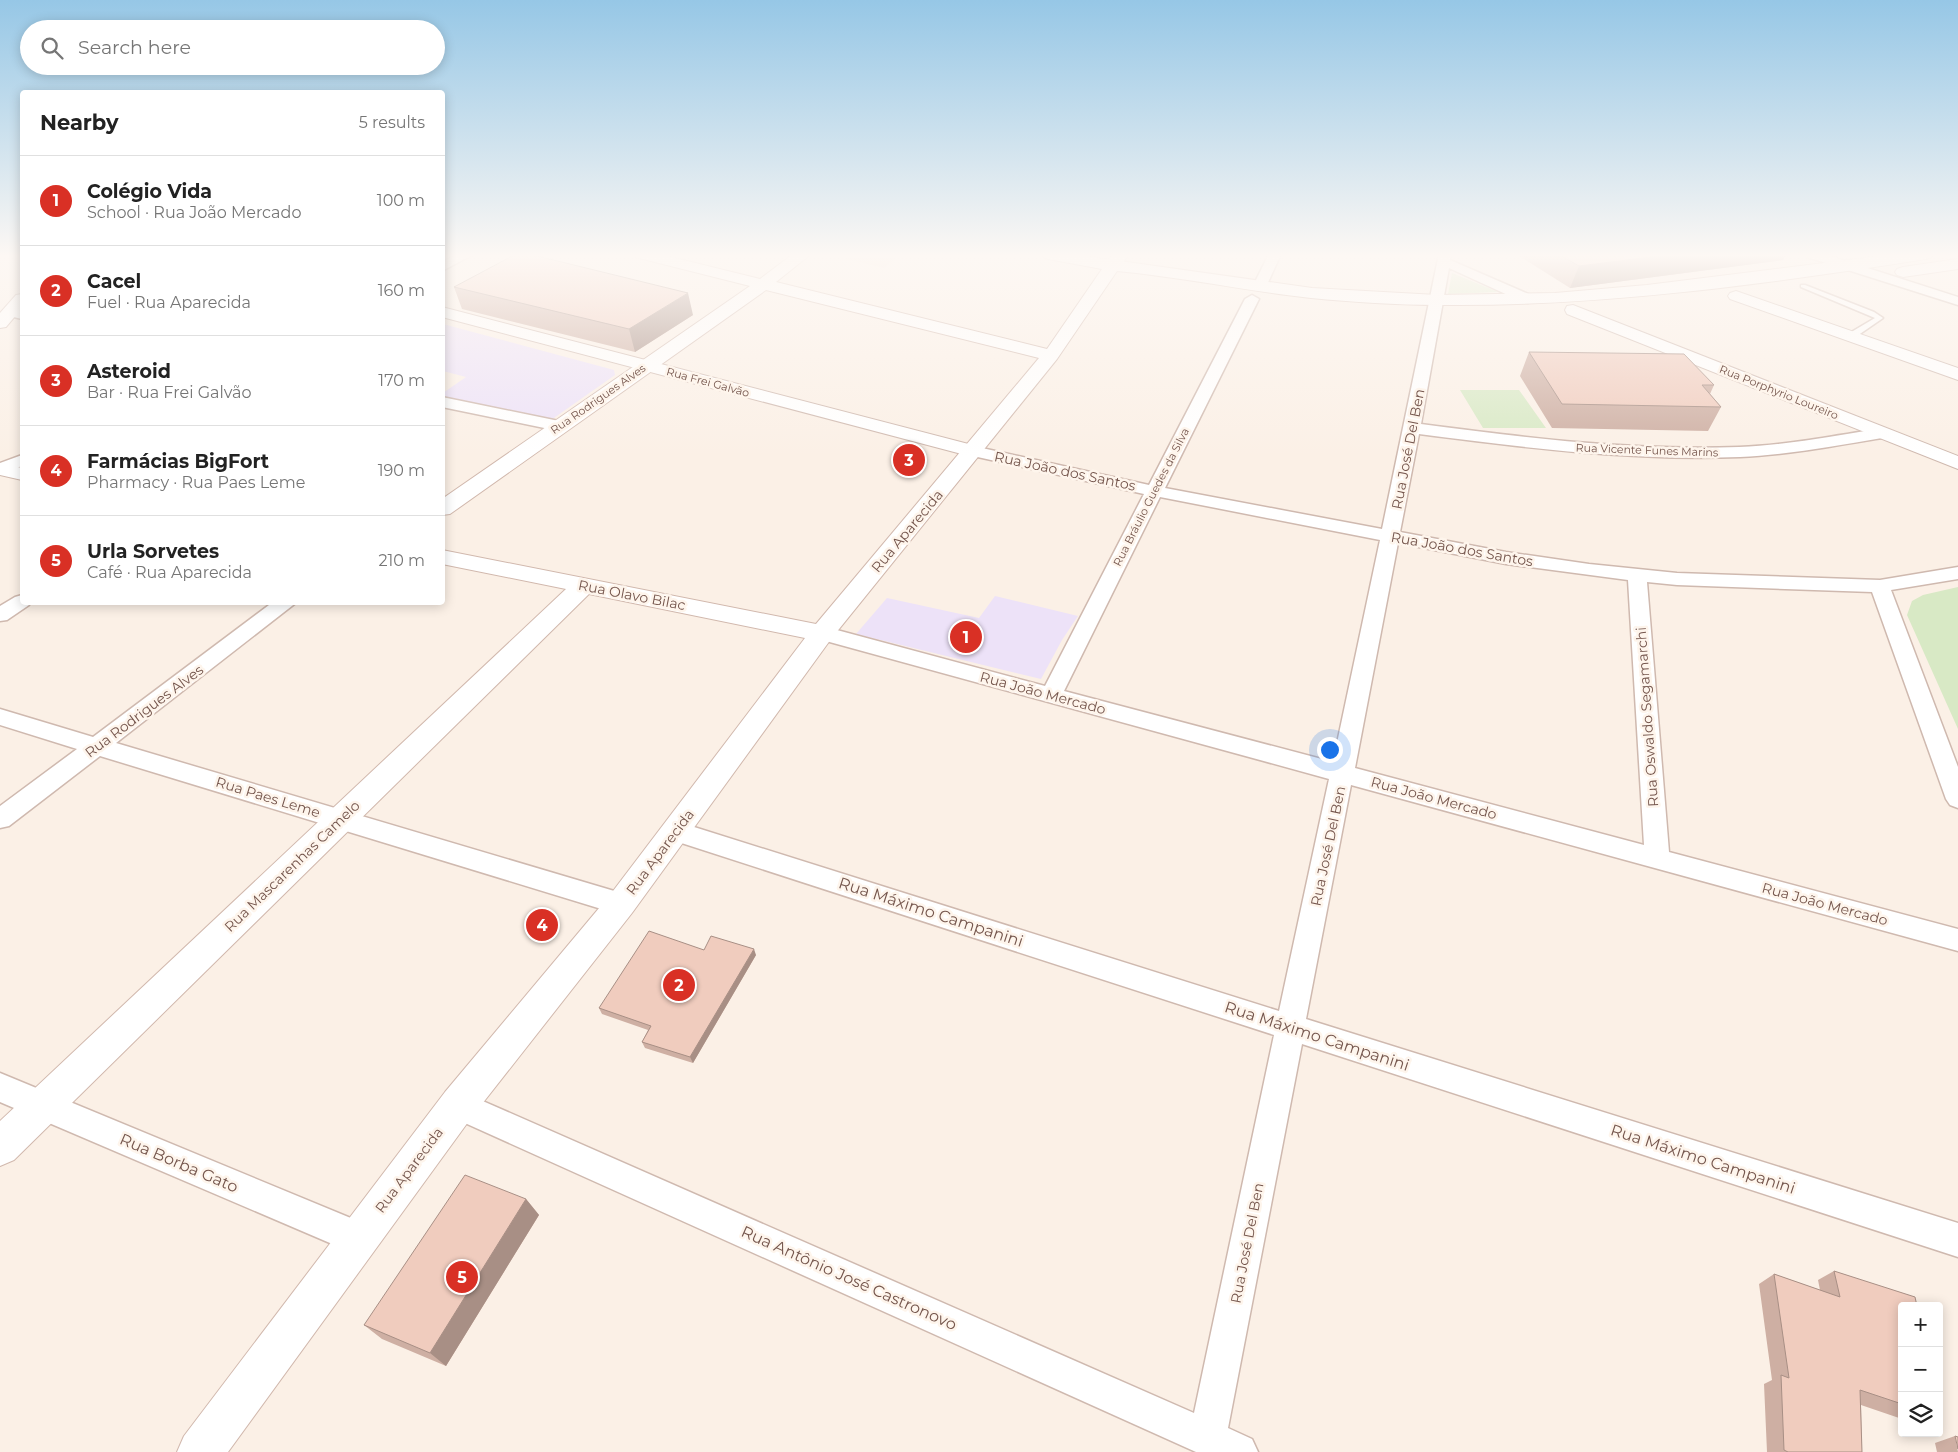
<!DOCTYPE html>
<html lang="en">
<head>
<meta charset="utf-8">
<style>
	:root { --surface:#fff; --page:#f2f2f2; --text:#222; --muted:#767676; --line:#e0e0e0; --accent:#d93025 }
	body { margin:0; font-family:Montserrat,sans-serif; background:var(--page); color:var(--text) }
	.controls { position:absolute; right:15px; bottom:15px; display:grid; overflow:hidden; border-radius:5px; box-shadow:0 2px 12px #0003 }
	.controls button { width:45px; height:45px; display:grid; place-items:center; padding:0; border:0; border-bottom:1px solid var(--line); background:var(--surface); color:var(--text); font:25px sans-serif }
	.you { position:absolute; left:1329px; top:749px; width:18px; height:18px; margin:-12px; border:4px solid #fff; border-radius:50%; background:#1a73e8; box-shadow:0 0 0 8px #1a73e833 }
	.badge { display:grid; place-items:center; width:32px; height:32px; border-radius:50%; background:var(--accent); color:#fff; font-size:16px; font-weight:700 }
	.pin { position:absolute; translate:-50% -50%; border:2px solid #fff; box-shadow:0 1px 5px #0006 }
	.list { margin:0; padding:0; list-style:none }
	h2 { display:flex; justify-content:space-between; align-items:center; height:65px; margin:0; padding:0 20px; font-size:21px }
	h2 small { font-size:16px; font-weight:400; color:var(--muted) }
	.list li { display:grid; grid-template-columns:32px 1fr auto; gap:15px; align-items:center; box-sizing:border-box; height:90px; padding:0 20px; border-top:1px solid var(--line) }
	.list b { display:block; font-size:19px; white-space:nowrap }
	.list p { margin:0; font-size:16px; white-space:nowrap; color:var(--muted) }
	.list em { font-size:16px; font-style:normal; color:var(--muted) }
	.icon { flex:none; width:28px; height:28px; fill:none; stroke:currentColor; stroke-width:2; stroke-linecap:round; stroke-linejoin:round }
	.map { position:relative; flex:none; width:1958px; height:1452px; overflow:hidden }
	.search { position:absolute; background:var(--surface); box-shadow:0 2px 12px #0003; left:20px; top:20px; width:425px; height:55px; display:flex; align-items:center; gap:12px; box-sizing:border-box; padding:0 18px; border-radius:28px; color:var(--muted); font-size:19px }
	.panel { position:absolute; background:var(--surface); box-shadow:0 2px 12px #0003; left:20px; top:90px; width:425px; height:515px; border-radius:5px }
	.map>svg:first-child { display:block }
	.residential { fill:#f3e1d4 }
	.education { fill:#ede2f8 }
	.green { fill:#d8e9c5 }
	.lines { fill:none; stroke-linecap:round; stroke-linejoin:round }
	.service-casing { stroke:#cfb9af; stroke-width:3 }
	.minor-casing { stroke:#cfb9af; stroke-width:3 }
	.tertiary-casing { stroke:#cfb9af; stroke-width:2 }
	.secondary-casing { stroke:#d1b8ad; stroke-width:2 }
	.service { fill:#fff; fill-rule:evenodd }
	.minor { fill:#fff; fill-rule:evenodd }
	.tertiary { fill:#fff; fill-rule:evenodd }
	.secondary { fill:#fff; fill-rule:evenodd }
	.wall { fill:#ceafa3 }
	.shaded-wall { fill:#a88f85 }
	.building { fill:#f0ccbe; stroke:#a88f85 }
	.labels { text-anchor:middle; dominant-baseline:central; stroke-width:5; stroke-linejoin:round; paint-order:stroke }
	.far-street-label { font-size:11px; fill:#74554c; stroke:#fef5ec }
	.street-label { font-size:14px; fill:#74554c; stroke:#fef5ec }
	.near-street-label { font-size:16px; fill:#74554c; stroke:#fef5ec }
</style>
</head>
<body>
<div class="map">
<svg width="1958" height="1452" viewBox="0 0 1958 1452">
	<rect width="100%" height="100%" fill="#fbf0e6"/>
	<path class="residential" d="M853 254H900L884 268 846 259Z"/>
	<path class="education" d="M443 324 614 370 615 375 551 420 443 396V393L466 377 443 371Z
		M995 596 1078 616 1062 640 1041 679 856 634 887 598 979 618Z"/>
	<path class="green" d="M1452 273 1498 292 1448 294Z
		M1460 390H1519L1546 428H1483Z
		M1958 587V729L1907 615 1912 601 1923 595Z"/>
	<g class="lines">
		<g class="service-casing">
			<path id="service" d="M1801 285H1805L1874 312 1883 318 1854 338H1848V334L1875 318 1801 287Z"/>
		</g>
		<g class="minor-casing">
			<path id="minor" d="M458 254H474L442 271V262Z
				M1269 254H1281L1265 289H1255L1253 286Z
				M1439 254H1451L1450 260 1533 296 1535 299 1528 303 1523 302 1449 268 1421 424C1528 438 1630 451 1739 447 1787 445 1835 436 1882 428L1888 430 1890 433 1888 436 1882 438C1835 446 1787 455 1740 457 1632 461 1526 448 1419 434L1400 532 1506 552 1589 564 1677 573 1880 580 1958 567V579L1891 590 1958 767V808L1950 805 1946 799 1872 592 1677 585 1647 582 1669 852 1958 929V951L1351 785 1306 1019 1958 1223V1257L1302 1044 1228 1428 1252 1439 1258 1452H1196L447 1115 443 1105 447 1095 458 1090 469 1095 1194 1413 1274 1035 666 838 663 831 666 824 675 821 1279 1011 1329 779 815 638 812 633 815 628 822 626 1045 686 1144 494 973 456 967 455 965 451 967 447 973 446 1149 485 1245 299 1252 295 1259 299 1165 488 1382 529ZM1160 497 1380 540 1333 762 1064 691ZM1398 543 1506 564 1628 580 1644 845 1355 768Z
				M1805 254H1824L1958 297V305L1807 257Z
				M10 308 22 311V319L5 315 3 312Z
				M442 397 559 421 565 423 567 426 565 429 559 431 442 407Z
				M22 455V466L0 474V463Z
				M22 595V602H31L29 605 7 620 0 621V606L15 597Z
				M273 602H297L116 743 621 893 630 896 634 904 630 912 621 915 100 756 9 826 0 828V806L77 749 0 725V709L93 737Z
				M0 1073 370 1226 375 1238 370 1250 358 1255 0 1102Z"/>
		</g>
		<g class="tertiary-casing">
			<path id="tertiary" d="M1113 254H1129L1119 268H1107L1105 265Z
				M1736 291 1958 368V380L1730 299 1728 296 1730 293Z
				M22 294V308L6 327 0 328V313L16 295Z
				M1573 305 1958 456V469L1567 314 1565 310 1567 306Z
				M442 307 980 447 983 451 980 455 973 457 442 317Z
				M0 463 22 468V480L0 475Z"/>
		</g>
		<g class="secondary-casing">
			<path id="secondary" d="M632 254H659L760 279 793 254H811L776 282 1047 349 1102 269 1048 259 1043 257 1040 254H1070L1312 288 1437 295 1555 293 1647 285 1896 254H1934L1931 257 1926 259C1767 284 1599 307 1438 305 1396 305 1353 302 1311 298 1246 291 1182 277 1117 271L1057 359 831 639 632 913 471 1118 228 1452H177L184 1436 445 1092 610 895 805 638 589 594 14 1160 0 1166V1121L566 589 442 564V550L816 624 1039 358 766 290 450 514 442 515V499L750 286 635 257Z
				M1958 259V269L1903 277 1897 275 1895 272 1897 269 1903 267Z"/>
		</g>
		<use href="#service" class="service"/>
		<use href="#minor" class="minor"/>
		<use href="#tertiary" class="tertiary"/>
		<use href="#secondary" class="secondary"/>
	</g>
	<path class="wall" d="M1516 254H1786L1783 260 1570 288Z
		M454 287 693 315 635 352 462 309Z
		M1529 352 1714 385 1710 394 1721 407 1708 431 1552 428 1520 376Z
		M704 950 756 955 693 1063 645 1048 642 1042 648 1030 602 1014 599 1008Z
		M526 1199 539 1215 446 1366 382 1339 364 1325Z
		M1834 1271 1902 1306V1419L1861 1405 1862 1452H1767L1764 1384 1772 1380 1759 1284 1774 1274 1820 1290 1818 1280Z
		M1955 1436 1958 1452H1937L1935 1443Z"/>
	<path class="shaded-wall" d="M1675 254H1786L1783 260 1570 288 1579 266Z
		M688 293 693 315 635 352 629 329Z
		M754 949 756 955 693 1063 690 1057Z
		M526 1199 539 1215 446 1366 430 1353Z"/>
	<path class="building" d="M516 254H529L688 293 629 329 454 287Z
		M1558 254H1675L1579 266Z
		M1529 352 1684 354 1714 385H1702L1721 407 1562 404Z
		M649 931 704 950 711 936 754 949 690 1057 642 1042 651 1026 599 1008Z
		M465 1175 526 1199 430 1353 364 1325Z
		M1834 1271 1915 1297 1917 1306H1902V1404L1860 1390 1862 1452H1788L1784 1450 1781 1375 1789 1378 1774 1274 1840 1297Z
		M1955 1436 1958 1437V1449Z"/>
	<linearGradient id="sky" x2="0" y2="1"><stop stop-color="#96c7e6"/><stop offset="0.56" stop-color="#fdf8f4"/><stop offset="1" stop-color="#fdf8f4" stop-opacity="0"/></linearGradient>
	<rect width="1958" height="457" fill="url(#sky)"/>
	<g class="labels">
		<g class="far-street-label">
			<text transform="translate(708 382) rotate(15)">Rua Frei Galvão</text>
			<text transform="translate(1779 392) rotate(22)">Rua Porphyrio Loureiro</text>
			<text transform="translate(598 399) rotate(-35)">Rua Rodrigues Alves</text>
			<text transform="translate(1647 450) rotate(2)">Rua Vicente Funes Marins</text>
			<text transform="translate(1151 497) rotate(-63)">Rua Bráulio Guedes da Silva</text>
		</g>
		<g class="street-label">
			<text transform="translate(1408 449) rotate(-79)">Rua José Del Ben</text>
			<text transform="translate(1065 471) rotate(12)">Rua João dos Santos</text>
			<text transform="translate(907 531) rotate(-50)">Rua Aparecida</text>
			<text transform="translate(1462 549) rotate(10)">Rua João dos Santos</text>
			<text transform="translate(632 595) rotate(11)">Rua Olavo Bilac</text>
			<text transform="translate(1043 693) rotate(15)">Rua João Mercado</text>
			<text transform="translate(144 711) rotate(-37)">Rua Rodrigues Alves</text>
			<text transform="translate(1647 717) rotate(-94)">Rua Oswaldo Segamarchi</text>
			<text transform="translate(268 797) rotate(17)">Rua Paes Leme</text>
			<text transform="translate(1434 798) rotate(15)">Rua João Mercado</text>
			<text transform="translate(1328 846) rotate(-78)">Rua José Del Ben</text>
			<text transform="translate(660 852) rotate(-53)">Rua Aparecida</text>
			<text transform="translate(292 866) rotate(-44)">Rua Mascarenhas Camelo</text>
			<text transform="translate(1825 904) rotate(15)">Rua João Mercado</text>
			<text transform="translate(409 1170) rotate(-53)">Rua Aparecida</text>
			<text transform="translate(1247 1243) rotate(-79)">Rua José Del Ben</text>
		</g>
		<g class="near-street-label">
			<text transform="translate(931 912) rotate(18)">Rua Máximo Campanini</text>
			<text transform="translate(1317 1036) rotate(18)">Rua Máximo Campanini</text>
			<text transform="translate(1703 1159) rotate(18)">Rua Máximo Campanini</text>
			<text transform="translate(179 1163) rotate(23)">Rua Borba Gato</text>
			<text transform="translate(849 1278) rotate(24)">Rua Antônio José Castronovo</text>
		</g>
	</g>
</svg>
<div class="controls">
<button>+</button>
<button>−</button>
<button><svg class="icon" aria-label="layers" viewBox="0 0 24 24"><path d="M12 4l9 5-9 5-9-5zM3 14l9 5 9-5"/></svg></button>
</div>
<div class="you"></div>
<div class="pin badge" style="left:966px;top:637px">1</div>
<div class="pin badge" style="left:679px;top:985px">2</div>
<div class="pin badge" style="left:909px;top:460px">3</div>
<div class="pin badge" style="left:542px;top:925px">4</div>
<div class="pin badge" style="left:462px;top:1277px">5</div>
<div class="search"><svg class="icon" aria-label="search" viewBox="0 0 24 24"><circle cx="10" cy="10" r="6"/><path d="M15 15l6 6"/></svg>Search here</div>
<section class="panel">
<h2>Nearby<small>5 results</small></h2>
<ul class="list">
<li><span class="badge">1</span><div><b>Colégio Vida</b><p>School · Rua João Mercado</p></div><em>100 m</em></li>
<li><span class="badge">2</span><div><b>Cacel</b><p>Fuel · Rua Aparecida</p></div><em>160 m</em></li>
<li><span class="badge">3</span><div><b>Asteroid</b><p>Bar · Rua Frei Galvão</p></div><em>170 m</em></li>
<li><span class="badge">4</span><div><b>Farmácias BigFort</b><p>Pharmacy · Rua Paes Leme</p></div><em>190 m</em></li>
<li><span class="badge">5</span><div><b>Urla Sorvetes</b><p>Café · Rua Aparecida</p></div><em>210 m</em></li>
</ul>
</section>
</div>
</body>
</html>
